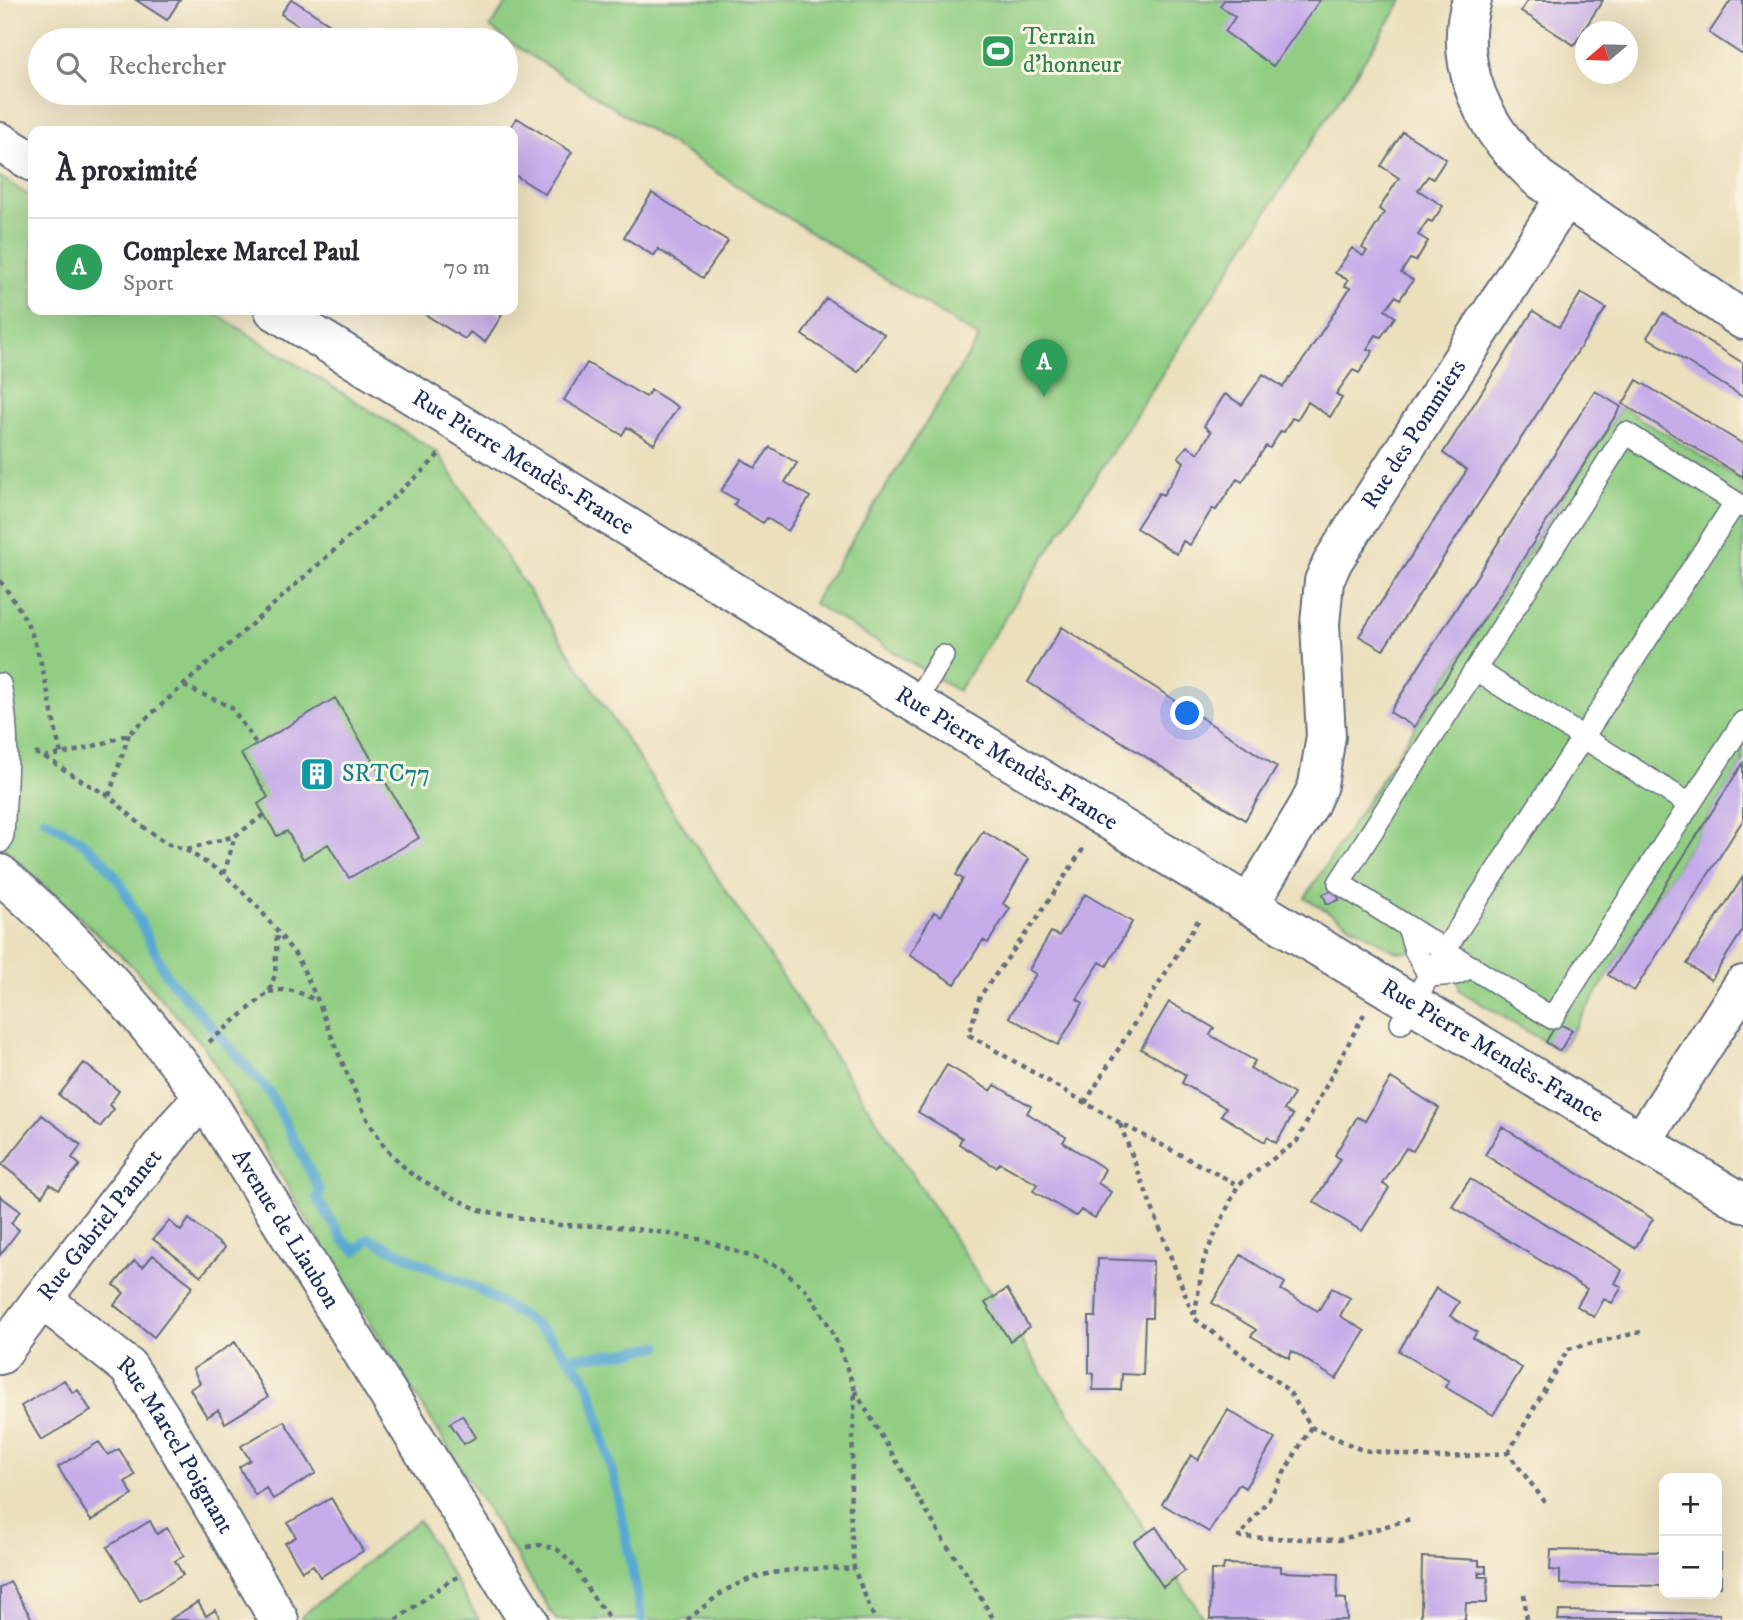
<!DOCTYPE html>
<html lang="fr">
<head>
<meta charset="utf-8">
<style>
	:root { --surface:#fff; --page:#f2f2f3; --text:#2b2b33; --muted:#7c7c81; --line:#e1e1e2; --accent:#db2777 }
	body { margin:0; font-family:"IM FELL DW Pica",serif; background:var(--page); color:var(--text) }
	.controls { position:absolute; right:21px; bottom:21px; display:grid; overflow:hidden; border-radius:14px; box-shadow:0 7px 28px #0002 }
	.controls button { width:63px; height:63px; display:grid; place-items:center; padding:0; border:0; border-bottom:2px solid var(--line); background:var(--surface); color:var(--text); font:35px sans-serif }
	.compass { position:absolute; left:1575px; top:21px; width:63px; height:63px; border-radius:50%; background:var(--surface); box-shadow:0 7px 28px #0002; rotate:251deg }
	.you { position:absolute; left:1188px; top:714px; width:24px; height:24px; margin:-18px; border:5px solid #fff; border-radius:50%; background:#1a73e8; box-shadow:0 0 0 10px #1a73e833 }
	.badge { display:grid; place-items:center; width:46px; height:46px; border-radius:50%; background:var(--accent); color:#fff; font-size:23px; font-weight:700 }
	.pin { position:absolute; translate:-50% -58px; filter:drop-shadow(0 2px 4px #0008) }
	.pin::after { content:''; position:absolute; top:37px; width:24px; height:21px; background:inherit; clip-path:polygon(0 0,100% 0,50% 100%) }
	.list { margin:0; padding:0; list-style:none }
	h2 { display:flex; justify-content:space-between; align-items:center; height:91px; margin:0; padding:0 28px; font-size:30px }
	h2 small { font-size:23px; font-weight:400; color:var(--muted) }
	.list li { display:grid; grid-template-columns:46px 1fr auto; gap:21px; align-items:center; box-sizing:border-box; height:98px; padding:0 28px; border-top:2px solid var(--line) }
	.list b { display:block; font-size:26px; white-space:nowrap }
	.list p { margin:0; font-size:23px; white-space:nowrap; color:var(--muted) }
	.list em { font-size:23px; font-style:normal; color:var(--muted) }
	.icon { flex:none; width:38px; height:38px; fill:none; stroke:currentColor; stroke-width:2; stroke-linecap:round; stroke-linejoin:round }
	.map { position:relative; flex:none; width:1743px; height:1620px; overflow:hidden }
	.search { position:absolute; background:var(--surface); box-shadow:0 7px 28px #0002; left:28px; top:28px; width:490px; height:77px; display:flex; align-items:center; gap:18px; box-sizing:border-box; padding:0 24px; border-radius:38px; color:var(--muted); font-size:26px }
	.panel { position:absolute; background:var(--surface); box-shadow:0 7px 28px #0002; left:28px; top:126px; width:490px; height:189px; border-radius:14px }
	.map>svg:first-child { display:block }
	.green { fill:#91ce83; stroke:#567e70; stroke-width:2 }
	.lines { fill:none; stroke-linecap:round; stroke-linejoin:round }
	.stream { stroke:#58a9d2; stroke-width:10 }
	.building { fill:#c6ade9 }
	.service-casing { stroke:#646d7f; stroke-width:24 }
	.minor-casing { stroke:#646d7f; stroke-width:42 }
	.path { stroke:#646d7f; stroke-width:4.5; stroke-dasharray:5 5; stroke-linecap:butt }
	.service { stroke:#fff; stroke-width:21 }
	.minor { stroke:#fff; stroke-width:38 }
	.labels { text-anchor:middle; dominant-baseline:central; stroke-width:6; stroke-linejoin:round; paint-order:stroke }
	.leisure-label { font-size:24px; fill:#27864d; stroke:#fcf5e5; text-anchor:start }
	.street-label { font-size:24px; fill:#1b2f5e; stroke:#fcf5e5 }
	.culture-label { font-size:24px; fill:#0d838f; stroke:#fcf5e5; text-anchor:start }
</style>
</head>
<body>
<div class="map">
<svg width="1743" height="1620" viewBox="0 0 1743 1620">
	<rect width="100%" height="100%" fill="#fcf5e5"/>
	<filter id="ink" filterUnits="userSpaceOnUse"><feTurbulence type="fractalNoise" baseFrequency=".0143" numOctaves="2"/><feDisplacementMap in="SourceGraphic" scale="14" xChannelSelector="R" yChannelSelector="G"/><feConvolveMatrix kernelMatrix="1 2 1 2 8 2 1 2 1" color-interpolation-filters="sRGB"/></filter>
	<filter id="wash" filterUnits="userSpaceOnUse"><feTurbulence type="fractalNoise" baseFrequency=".00686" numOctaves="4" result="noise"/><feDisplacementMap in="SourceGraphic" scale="28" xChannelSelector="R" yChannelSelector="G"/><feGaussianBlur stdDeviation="1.57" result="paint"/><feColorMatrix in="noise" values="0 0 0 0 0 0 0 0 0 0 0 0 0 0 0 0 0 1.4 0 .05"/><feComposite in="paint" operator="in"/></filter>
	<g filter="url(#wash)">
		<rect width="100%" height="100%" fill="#ebdfbc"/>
		<path class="green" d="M509 0H1403L958 691 813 603 979 338 511 43 490 27Z
			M0 177 33 198V310H210L438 453 1205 1620H556L318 1238 204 1046 131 965 0 845Z
			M1621 407 1743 481V763L1560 1051 1460 991 1456 974 1439 959 1423 951 1396 952 1305 898Z
			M418 1520 479 1620H302L301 1617Z"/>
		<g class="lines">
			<path class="stream" d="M44 819 77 838 102 859 121 884 167 976 270 1093 320 1191 317 1198 344 1241 356 1251 369 1238 435 1270 475 1287 528 1320 546 1333 583 1374 592 1394 616 1486 642 1620
				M570 1358 623 1353 659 1346"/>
		</g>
		<g id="blocks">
			<path class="building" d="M136 0H180L167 20Z
				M291 0H293L333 26 324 40H319L281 14Z
				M1224 0H1320L1273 66 1225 32 1235 17 1220 6Z
				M1528 0H1603L1574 45 1521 11Z
				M1731 0H1743V55L1709 33Z
				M517 118 572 152 545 194 513 174V131H508Z
				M1403 132 1446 159 1433 179 1428 176 1418 190 1443 206 1432 222 1428 220 1418 235 1428 241 1416 261 1410 259 1401 273 1413 280 1400 299 1396 296 1385 310 1395 317 1381 337 1376 335 1367 349 1373 351 1359 373 1353 370 1336 394 1342 398 1330 417 1308 402 1297 420 1292 418 1284 432 1281 431 1270 448 1266 446 1242 482 1237 479 1216 510 1212 509 1190 545 1183 541 1177 554 1136 528 1159 493 1163 495 1184 462 1178 457 1187 446 1198 453 1211 432 1204 426 1225 394 1242 405 1263 374 1283 387 1306 356 1350 288 1345 286 1348 280 1335 273 1352 248 1363 256 1367 251 1362 248 1384 213 1379 209 1399 178 1381 166Z
				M652 193 728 241 703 278 658 249 654 256 624 237Z
				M1581 293 1606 308 1383 650 1359 636 1467 470 1443 453 1533 311 1559 327Z
				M826 298 884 334 858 372 802 335Z
				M418 310H494L502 315 485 342 470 332 465 339Z
				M1663 313 1743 363V397L1647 337Z
				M587 363 646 397 651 390 678 407 654 444 627 427 622 435 564 400Z
				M1637 380 1743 444V477L1623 404Z
				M1595 391 1621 407 1414 727 1390 712Z
				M770 447 797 463 785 482 810 497 788 531 767 518 763 523 734 505 737 500 721 491 742 459 755 468Z
				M1062 627 1277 767 1245 820 1028 682Z
				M335 698 419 838 349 878 328 844 303 859 287 831 277 836 258 804 268 797 241 754Z
				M1743 763V820L1634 991 1608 975Z
				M983 831 1029 859 1003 904 1010 908 988 943 983 940 955 984 909 955 934 912 941 916 963 879 956 875Z
				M1743 877V930L1711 980 1687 964Z
				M1336 889 1339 900 1327 904 1323 894Z
				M1085 894 1132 922 1107 966 1100 962 1077 999 1083 1003 1058 1045 1009 1017 1036 974 1029 970 1051 932 1059 936Z
				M1169 1002 1214 1028 1210 1035 1255 1061 1250 1068 1294 1094 1284 1110 1293 1115 1276 1143 1267 1137 1265 1142 1221 1115 1226 1108 1182 1083 1186 1075 1141 1049Z
				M1557 1023 1572 1030 1560 1051 1546 1042Z
				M84 1063 119 1091 109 1105 114 1109 100 1127 59 1095Z
				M947 1065 991 1091 995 1085 1031 1106 1027 1113 1066 1137 1063 1142 1105 1169 1098 1183 1111 1192 1095 1218 1081 1210 1076 1216 1033 1191 1037 1184 1000 1163 996 1167 959 1144 962 1138 918 1112Z
				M1391 1078 1439 1108 1413 1151 1406 1148 1383 1184 1389 1188 1362 1231 1314 1202 1340 1159 1335 1155 1357 1117 1365 1121Z
				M42 1115 81 1145 72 1158 80 1165 59 1190 50 1184 42 1196 2 1165Z
				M1502 1127 1653 1219 1635 1248 1485 1155Z
				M1470 1179 1622 1270 1615 1283 1622 1287 1612 1303 1604 1299 1594 1317 1577 1306 1587 1289 1452 1206Z
				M0 1196 20 1211 11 1223 19 1230 0 1255Z
				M189 1219 225 1248 201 1276 153 1239 169 1221 181 1231Z
				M153 1255 193 1286 154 1337 114 1305 124 1293 114 1285 134 1261 143 1267Z
				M1241 1255 1285 1283 1281 1290 1318 1311 1332 1288 1350 1298 1340 1316 1365 1331 1336 1379 1292 1351 1289 1358 1278 1352 1251 1336 1256 1330 1255 1329 1212 1303Z
				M1098 1259 1153 1261 1152 1318H1145L1143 1375 1122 1374 1121 1390H1093L1094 1374 1089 1373V1317H1096Z
				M1436 1288 1459 1302 1450 1316 1477 1332 1473 1338 1522 1368 1493 1415 1445 1387 1449 1381 1399 1351Z
				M1007 1289 1029 1327 1010 1341 985 1303Z
				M235 1342 268 1397 225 1423 218 1410 207 1417 190 1389 200 1383 193 1369Z
				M64 1380 73 1393 78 1390 91 1411 41 1440 21 1406Z
				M1228 1410 1275 1439 1245 1488 1239 1484 1209 1532 1162 1504 1191 1455 1198 1460Z
				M462 1415 476 1437 464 1444 450 1423Z
				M284 1421 316 1473 273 1499 266 1488 255 1495 239 1467 250 1460 241 1446Z
				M99 1442 108 1455 119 1449 135 1475 125 1482 133 1495 91 1521 58 1467Z
				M331 1498 363 1551 320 1577 313 1565 302 1571 285 1543 296 1537 288 1523Z
				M150 1521 157 1534 167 1528 184 1556 175 1561 183 1575 140 1601 107 1547Z
				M1156 1527 1185 1571 1163 1587 1134 1542Z
				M1551 1550 1664 1552V1586L1560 1584V1571L1550 1570Z
				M1717 1554H1721V1587H1717Z
				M1422 1557 1479 1560V1566H1486V1573L1479 1572V1577H1488L1487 1603H1466L1465 1620H1430L1421 1618Z
				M1224 1564 1281 1566V1572L1338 1574 1337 1598 1346 1599 1347 1620 1210 1619 1211 1570H1223Z
				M10 1582 26 1609 33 1620H0V1588Z
				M198 1602 206 1616 215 1610 221 1620H169Z
				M1559 1611 1720 1614V1620H1558Z"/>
		</g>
	</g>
	<g filter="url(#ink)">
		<use href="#blocks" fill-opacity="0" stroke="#646d7f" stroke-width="2"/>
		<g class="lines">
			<g class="service-casing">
				<path id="service" d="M1743 507 1626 433 1339 883 1552 1018 1743 722
					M1476 670 1689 804
					M0 684C11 735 6 785 3 835L0 842
					M915 703 943 656
					M1408 927 1415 950 1429 976 1456 974 1472 967
					M1401 1023 1439 959 1735 503"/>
			</g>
			<g class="minor-casing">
				<g id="minor">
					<path d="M1472 0C1458 42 1469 88 1492 125 1504 145 1522 162 1538 178L1743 320"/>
					<path d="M0 142 33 162"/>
					<path id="s1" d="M274 310C488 440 701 573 915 703 1190 871 1468 1035 1743 1203"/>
					<path id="s2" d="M0 874C77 940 144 1016 204 1097L528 1620"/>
					<path id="s3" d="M1249 905 1309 805 1318 785 1326 736 1320 624 1324 581 1333 561 1565 198"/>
					<path d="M1642 1141 1743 985"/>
					<path id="s4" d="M42 1299 128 1367 162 1419 279 1620"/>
					<path id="s5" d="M0 1355 42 1299 178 1125 204 1097"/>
				</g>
			</g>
			<path class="path" d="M0 581C12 597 24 614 31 632 46 671 51 714 61 754
				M184 686 231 707 257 745
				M35 753 45 757 76 751 104 743 129 734 427 467 440 453
				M45 757 77 778 109 796 141 825 166 843 186 850 224 874 258 907 298 958 318 1001 336 1048 367 1119 386 1149 410 1173 448 1195 479 1210 560 1225 609 1226 652 1231 704 1240 780 1267 808 1292 826 1320 839 1347 855 1390 850 1510 854 1569 875 1620
				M109 796 129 734
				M187 849 235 836 264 815
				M1083 849 1037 918 980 996 969 1035 1120 1123 1238 1185
				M224 874 235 836
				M269 992C289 987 299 992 317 1001
				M1364 1014 1297 1141 1238 1185 1204 1258 1194 1318 1289 1391 1311 1427 1362 1450 1435 1458 1508 1453 1545 1502
				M209 1042 269 992 275 975 277 933
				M1085 1103 1199 919
				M1120 1124 1193 1315
				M855 1391 945 1543 963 1568 994 1620
				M1311 1427 1268 1500 1239 1537 1339 1540 1410 1519
				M1508 1453 1568 1349 1645 1331
				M527 1547 539 1545 557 1549 575 1567 590 1593 611 1620
				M1524 1594 1527 1620
				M396 1620 449 1581 458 1577
				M687 1620C700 1610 713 1599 726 1590 767 1567 809 1568 854 1569"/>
			<use href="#service" class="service"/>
			<use href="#minor" class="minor"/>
		</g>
	</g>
	<defs>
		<g id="stadium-square" transform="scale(1.75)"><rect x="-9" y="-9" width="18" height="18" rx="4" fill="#2e9e5b" stroke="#fcf5e5"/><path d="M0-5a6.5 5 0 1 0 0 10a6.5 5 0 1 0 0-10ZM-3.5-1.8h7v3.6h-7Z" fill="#fff"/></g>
		<g id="building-square" transform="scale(1.75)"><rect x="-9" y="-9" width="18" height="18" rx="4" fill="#0f9aa8" stroke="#fcf5e5"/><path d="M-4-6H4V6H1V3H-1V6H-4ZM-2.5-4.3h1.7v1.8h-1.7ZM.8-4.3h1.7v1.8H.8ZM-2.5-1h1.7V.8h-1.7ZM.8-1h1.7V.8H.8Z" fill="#fff"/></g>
	</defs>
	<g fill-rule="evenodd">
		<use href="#stadium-square" x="998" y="51"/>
		<use href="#building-square" x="317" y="774"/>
	</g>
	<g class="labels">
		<g class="leisure-label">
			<text x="1023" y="37">Terrain<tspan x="1023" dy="28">d’honneur</tspan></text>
		</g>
		<g class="street-label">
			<text stroke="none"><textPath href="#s3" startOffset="516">Rue des Pommiers</textPath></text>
			<text stroke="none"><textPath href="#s1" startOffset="292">Rue Pierre Mendès-France</textPath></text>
			<text stroke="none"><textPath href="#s1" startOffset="859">Rue Pierre Mendès-France</textPath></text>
			<text stroke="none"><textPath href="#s1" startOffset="1426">Rue Pierre Mendès-France</textPath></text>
			<text stroke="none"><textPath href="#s5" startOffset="164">Rue Gabriel Pannet</textPath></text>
			<text stroke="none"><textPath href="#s2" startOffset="458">Avenue de Liaubon</textPath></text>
			<text stroke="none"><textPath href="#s4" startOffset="201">Rue Marcel Poignant</textPath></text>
		</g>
		<g class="culture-label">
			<text x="342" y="774">SRTC77</text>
		</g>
	</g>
</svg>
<div class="controls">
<button>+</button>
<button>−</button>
</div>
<svg class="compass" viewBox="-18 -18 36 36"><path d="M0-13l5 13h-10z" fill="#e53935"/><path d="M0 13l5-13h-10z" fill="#7c7c81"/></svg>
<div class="you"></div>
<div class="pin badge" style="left:1044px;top:397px;background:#2e9e5b">A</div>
<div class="search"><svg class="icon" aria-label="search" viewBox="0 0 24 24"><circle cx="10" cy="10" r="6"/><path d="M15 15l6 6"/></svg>Rechercher</div>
<section class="panel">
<h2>À proximité<small></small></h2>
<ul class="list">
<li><span class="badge" style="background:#2e9e5b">A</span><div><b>Complexe Marcel Paul</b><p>Sport</p></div><em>70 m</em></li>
</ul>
</section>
</div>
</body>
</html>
